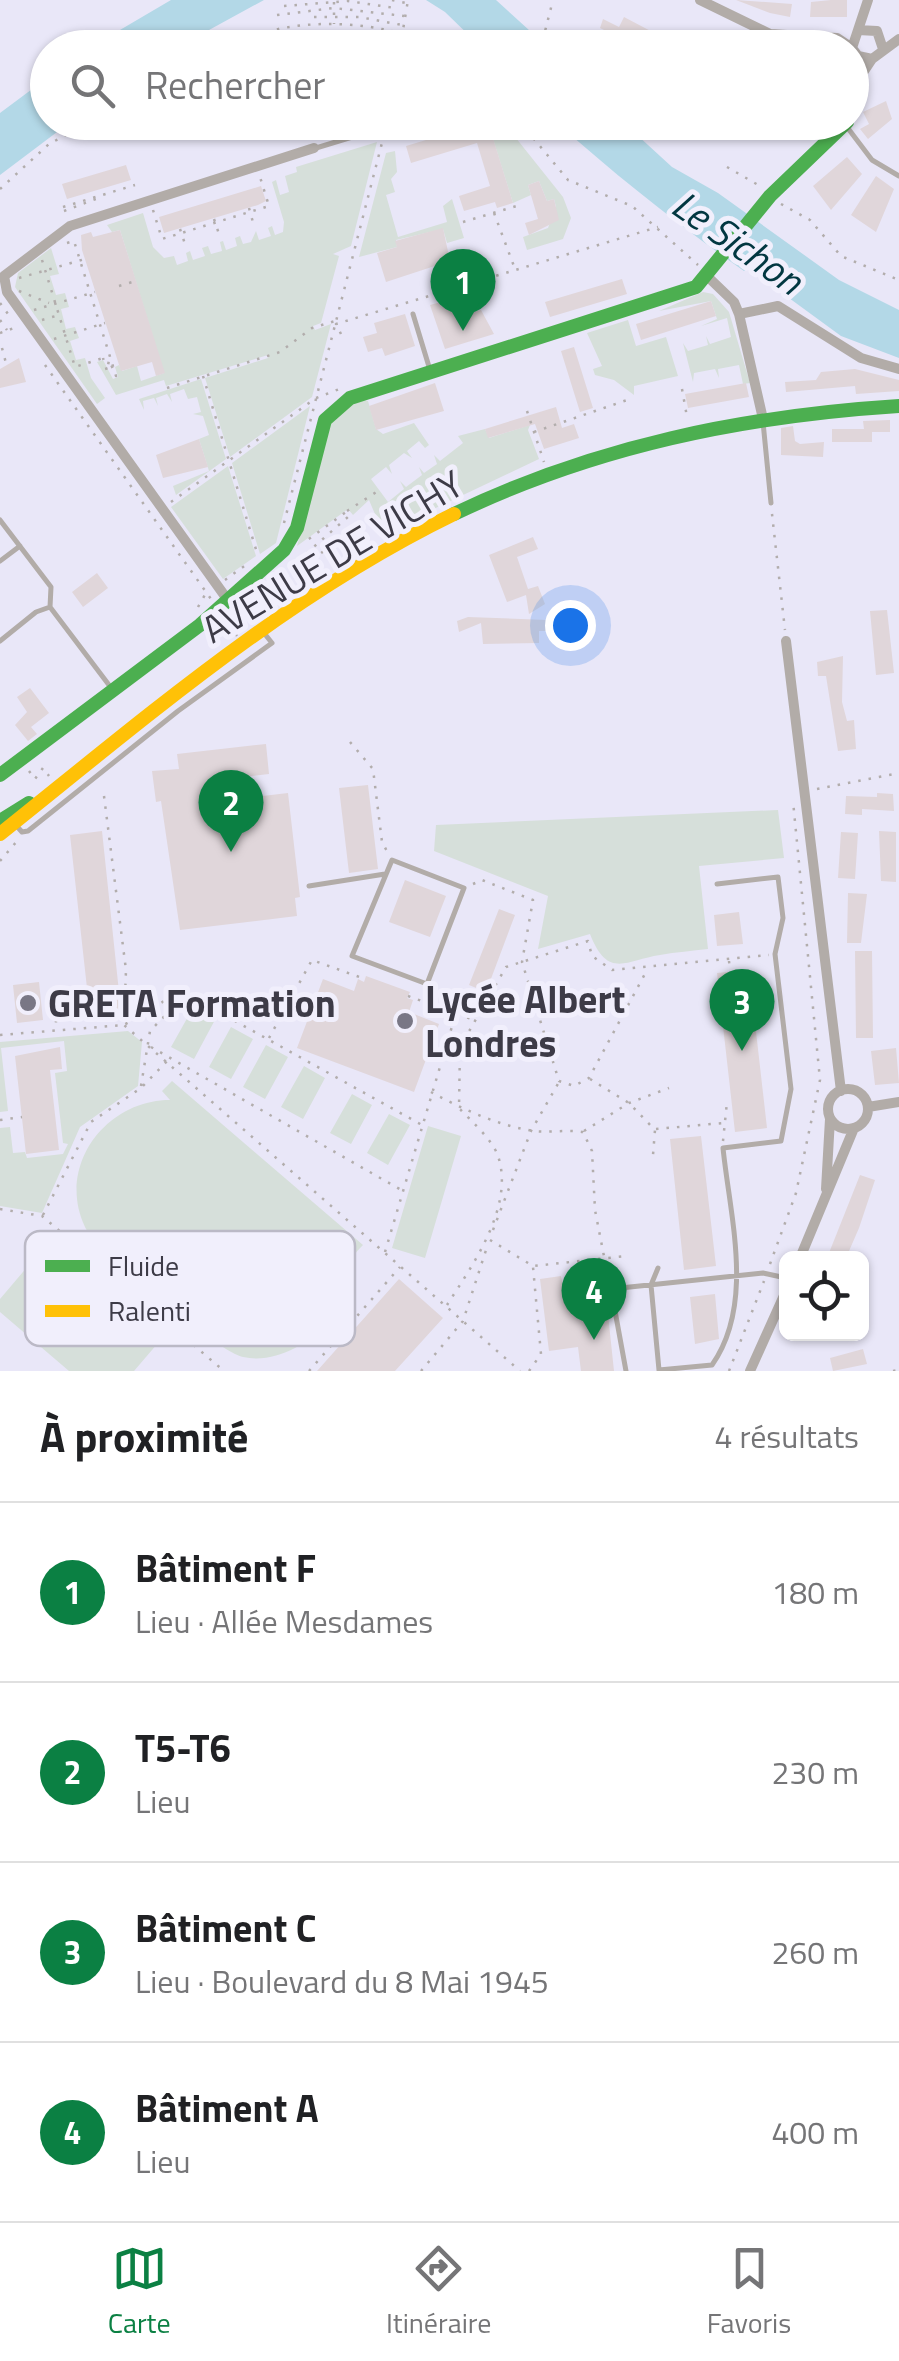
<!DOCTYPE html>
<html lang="fr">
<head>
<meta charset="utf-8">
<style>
	:root { --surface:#fff; --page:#f2f2f2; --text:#202124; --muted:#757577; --line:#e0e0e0; --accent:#0b8043 }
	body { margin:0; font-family:"Titillium Web",sans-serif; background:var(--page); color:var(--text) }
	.controls { position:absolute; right:30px; bottom:30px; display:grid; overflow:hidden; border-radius:15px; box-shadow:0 2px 8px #0004 }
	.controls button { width:90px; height:90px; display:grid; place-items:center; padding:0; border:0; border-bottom:2px solid var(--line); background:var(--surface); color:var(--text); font:50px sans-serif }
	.you { position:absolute; left:570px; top:625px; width:35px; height:35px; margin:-25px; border:8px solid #fff; border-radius:50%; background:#1a73e8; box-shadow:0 0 0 15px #1a73e833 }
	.badge { display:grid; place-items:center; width:65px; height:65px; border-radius:50%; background:var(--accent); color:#fff; font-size:32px; font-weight:700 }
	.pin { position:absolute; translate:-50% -82px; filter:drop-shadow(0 2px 5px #0008) }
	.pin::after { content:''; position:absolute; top:52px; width:35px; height:30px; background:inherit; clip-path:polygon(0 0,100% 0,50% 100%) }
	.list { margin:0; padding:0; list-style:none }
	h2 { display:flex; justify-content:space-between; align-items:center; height:130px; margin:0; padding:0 40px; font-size:42px }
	h2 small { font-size:32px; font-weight:400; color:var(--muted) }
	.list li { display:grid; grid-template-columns:65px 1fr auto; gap:30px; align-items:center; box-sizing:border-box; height:180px; padding:0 40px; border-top:2px solid var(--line) }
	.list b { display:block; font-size:38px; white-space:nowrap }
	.list p { margin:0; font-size:32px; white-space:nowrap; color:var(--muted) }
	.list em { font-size:32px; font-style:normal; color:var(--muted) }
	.icon { flex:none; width:55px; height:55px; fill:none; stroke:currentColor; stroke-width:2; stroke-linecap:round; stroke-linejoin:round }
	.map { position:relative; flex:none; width:899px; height:1371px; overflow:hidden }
	.search { position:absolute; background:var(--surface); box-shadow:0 2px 8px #0004; left:30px; right:30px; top:30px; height:110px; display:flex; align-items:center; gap:25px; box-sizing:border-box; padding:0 35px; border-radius:55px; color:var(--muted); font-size:38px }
	.sheet { height:850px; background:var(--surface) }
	nav { display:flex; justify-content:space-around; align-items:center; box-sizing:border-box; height:140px; border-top:2px solid var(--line); background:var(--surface); font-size:28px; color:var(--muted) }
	nav a { display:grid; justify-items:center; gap:5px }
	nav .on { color:var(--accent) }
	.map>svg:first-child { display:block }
	.green { fill:#d6dfda }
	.water { fill:#b3d8e7 }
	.building { fill:#e0d6da }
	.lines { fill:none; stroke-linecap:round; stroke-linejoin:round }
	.path { stroke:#b2adac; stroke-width:2.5; stroke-dasharray:2.5 8; stroke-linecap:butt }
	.lane { stroke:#b2aca8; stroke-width:5 }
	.street { stroke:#b2aca8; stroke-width:10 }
	.fast { stroke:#4caf50; stroke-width:14 }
	.slow { stroke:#ffc107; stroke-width:14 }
	.poi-dot { fill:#797785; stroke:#f1effc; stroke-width:4 }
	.labels { text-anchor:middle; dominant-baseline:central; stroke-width:10; stroke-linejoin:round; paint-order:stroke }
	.street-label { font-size:38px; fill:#3d3b47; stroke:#f1effc }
	.poi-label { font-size:38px; font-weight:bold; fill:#3d3b47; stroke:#f1effc; text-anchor:start }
	.water-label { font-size:40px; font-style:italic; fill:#023741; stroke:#f1effc }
	.key { fill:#f1effc; stroke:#bbb9c6; stroke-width:2.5 }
	.key-label { font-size:28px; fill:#3d3b47 }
</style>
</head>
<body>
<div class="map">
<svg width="899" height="1371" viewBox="0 0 899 1371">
	<rect width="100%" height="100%" fill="#e9e7f8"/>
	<path class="green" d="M488 123H504L563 197 571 218 563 239 527 250 523 237 548 228 556 207 554 199 547 201 539 181 528 185 531 195 513 203Z
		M377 142 351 246 333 254 339 256 321 323 313 326 315 330 331 324 312 397 230 457 205 378 268 358V355L166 386 164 380 116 395 97 362 103 360 113 379 118 377 115 367 119 365 122 371 137 366 141 381 164 373 120 230 112 232 107 225 143 213 153 247 164 258 174 256 177 265 188 261 186 253 190 251 193 260 205 256 202 248 208 246 211 254 222 251 220 242 223 241 226 250 237 246 235 238 240 236 243 244 251 242 256 231 259 240 271 236 268 228 272 226 275 235 283 232 284 222 272 182 276 180 280 195 289 192 285 176 297 172 296 167Z
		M395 151 397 172 391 179 395 192 386 195 398 237 447 222 443 206 452 199 464 238 447 243 443 229 396 240 397 247 359 257 386 153Z
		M51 248 59 274 50 276 56 295 65 293 69 307 61 309 66 329 75 327 79 338 70 341 76 360 85 358 91 378 105 398 97 404 15 287 18 273Z
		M703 292 713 294 729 312 750 383 743 384 739 365 718 369 719 378 715 369 694 373 693 382 683 343 688 351 708 345 706 336 710 344 731 337 727 318 701 326 717 319 711 301 659 311Z
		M628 320 636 346 666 337 678 376 634 386V395L614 380 595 375 593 369 602 366 587 333Z
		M201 379 226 459 176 495 173 486 209 471 199 439 209 435 203 416 193 414 201 412 197 397 188 399 184 389 170 394 172 402 167 394 156 398 158 406 154 398 143 401 144 410 139 399Z
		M363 400 368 401 376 429 383 434 414 423 429 445 425 448 419 441 407 451 412 458 404 453 389 465 392 474 386 467 371 479 388 502 404 489 400 481 406 487 422 475 419 467 424 473 437 464 434 455 440 461 463 443 458 436 485 429 489 438 530 425 528 430 539 459 383 533 369 500 353 515 348 509 297 546 329 426 346 407Z
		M310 406 276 543 260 554 232 463Z
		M228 466 256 556 223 579 171 507Z
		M778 810 784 858 699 866 708 949C692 951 676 952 660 955 626 960 608 980 590 934L538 949 548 896 434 851 436 825Z
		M194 1006 216 1018 194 1059 171 1047Z
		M231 1027 253 1039 231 1079 209 1067Z
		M128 1031 142 1042 138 1086 80 1127 42 1213 0 1206V1128L10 1127 13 1153 25 1152 27 1158 63 1154 68 1144 63 1143 55 1073 67 1071 64 1041 1 1048 8 1111 0 1112V1042Z
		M266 1045 288 1057 265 1099 243 1087Z
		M304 1066 325 1078 303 1119 281 1107Z
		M172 1081 363 1245C330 1276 350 1321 295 1348 279 1356 261 1361 243 1357 217 1351 96 1251 85 1227 56 1166 106 1100 170 1100L162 1091Z
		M352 1094 372 1105 351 1144 330 1133Z
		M389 1114 410 1125 388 1165 367 1153Z
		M428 1126 461 1136 425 1258 392 1248Z
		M51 1239 164 1336 134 1371H69L0 1312V1299Z"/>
	<path class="water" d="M171 0H264L178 47H91Z
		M426 0H496L540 40 531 47H481L445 12Z
		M47 78 48 122 69 123 0 175V113Z
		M557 123H624L672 167 718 193 839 280 899 310V358L841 336 748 268 744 271C678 225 617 176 557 123Z"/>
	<path class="building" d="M736 0 792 4 790 17 770 13Z
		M831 0H847V17H810L811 2Z
		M624 17 681 47 691 35 705 32 714 48H612L618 37 600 28 603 19 619 27Z
		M886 101 892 119 868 139 860 129 869 124 863 112Z
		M432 122H449L452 132 471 126 470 122H488L513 203 497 208 495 202 464 211 459 196 490 186 477 143 411 163 406 146 436 137Z
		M847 157 862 174 831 210 813 186Z
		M126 165 131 180 67 199 62 184Z
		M876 176 894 189 876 232 851 215Z
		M539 181 547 201 554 199 559 220 529 235 525 223 538 219 528 185Z
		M261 186 266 201 258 205 164 233 159 217Z
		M443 228 450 261 386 282 377 253 397 247 395 241Z
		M120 230 165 373 156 376 152 362 121 371 82 250 81 235 91 232 93 237Z
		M622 279 627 294 550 317 545 302Z
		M455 298 460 316 481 310 494 334 445 349 430 305Z
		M711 301 716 316 641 340 636 324Z
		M405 314 415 346 385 356 382 348 368 352 363 337 377 333 374 323Z
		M574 347 593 408 580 412 561 351Z
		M19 358 26 382 0 388V369Z
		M855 369 899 380V391L856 394 855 386 786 392 785 382 816 380 821 372Z
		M435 383 444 411 376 430 369 406Z
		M746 383 749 397 688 408 685 394Z
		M556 407 562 428 574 424 579 438 544 449 535 424 488 438 485 429Z
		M890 420V432H872V442H832V429H864L863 421Z
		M793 426 795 441 800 444 824 442 823 457 781 455V428Z
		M199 439 208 467 163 478 156 455Z
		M533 537 538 549 517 557 528 589 538 586 545 604 529 614 526 595 507 602 489 555Z
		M97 573 108 588 83 607 72 592Z
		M887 610 894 673 876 675 870 611Z
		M468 617 547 620V631H539V643L483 644 481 623 459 632 457 621Z
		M843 656 842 702 847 721 854 720 856 749 838 751 826 676H818L817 662Z
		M30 688 49 713 31 727 37 734 28 741 15 725 27 712 17 697Z
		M266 744 269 774 216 780 219 801 288 793 300 897 295 898 297 916 180 930 161 801 156 802 152 771 179 769 177 754Z
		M368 785 378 869 349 873 339 788Z
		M877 793 893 794 894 811 862 809V815L845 814 846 796 877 797Z
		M102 831 121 1011 90 1015 70 835Z
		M879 831 896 832V882L881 881Z
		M841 832 858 833 855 879 838 878Z
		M405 880 446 896 430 937 389 922Z
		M848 893 867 894 861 943H847Z
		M499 909 515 915 486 992 469 985Z
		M739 912 743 944 717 946 714 915Z
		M855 951H872L873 1038H856Z
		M749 970 767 1128 735 1132 717 973Z
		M366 976 410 992 407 998 413 1000 409 1012 439 1024 414 1092 297 1048 323 979 354 991 358 979 364 982Z
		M39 982 43 1020 17 1023 13 985Z
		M60 1047 62 1069 50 1070 59 1150 26 1154 15 1056Z
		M896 1048 899 1083 875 1085 871 1051Z
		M701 1136 716 1266 684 1270 670 1139Z
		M860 1175 875 1180 859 1228 846 1258H827Z
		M561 1276 568 1310 607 1305 614 1371H581L578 1347 549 1351 540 1279Z
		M399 1279 443 1318 395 1371H317Z
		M715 1294 719 1339 695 1344 690 1297Z
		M863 1349 867 1364 833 1371 830 1358Z"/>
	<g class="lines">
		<path class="path" d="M392 0 406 3
			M334 2V24
			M284 6 348 1 395 8
			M277 15 334 8 404 16
			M314 17H359L402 25
			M228 48C284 14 381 18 439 48
			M400 48 408 0
			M536 48 542 43 553 0
			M520 122 568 180 632 206 698 265
			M727 167 760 186
			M0 189 49 144 91 122
			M781 204 810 220 841 256 899 280
			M63 207 135 185
			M249 208 254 226
			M153 210 162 239 269 206 260 177
			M64 211 101 197
			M494 213 515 269
			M214 219 220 237
			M463 222 520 205
			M180 229 186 247
			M67 243 74 241 116 376 109 360 107 371 103 358
			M42 260 75 367 103 358
			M19 278 85 259
			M119 286 139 280
			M19 291 49 303
			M0 303 11 318
			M34 310 95 292
			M0 320 7 330
			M42 320 59 315
			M0 333 17 327
			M341 334 336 324 658 227
			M54 339 105 323
			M2 348 7 367
			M45 365 211 599
			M203 376 258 556
			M167 388 280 352 312 328 335 321
			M682 389 687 417
			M527 411 544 462
			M534 432 630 399
			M171 502 316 398 342 388
			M347 511 381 489
			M772 514 785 630
			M284 523 383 139
			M225 580 247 564
			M267 588 349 516 346 512 306 541
			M267 588 274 609
			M198 607 206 593
			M224 618 237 636
			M227 620 362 524 370 545
			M350 742 373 769 382 842 389 855
			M29 771 35 779 43 768 49 776
			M817 789 899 773
			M104 796 126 970 124 1025 520 1371
			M0 861 18 840
			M473 884 482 880 533 900 522 962 559 1081 574 1086 589 1078 647 970
			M729 961 730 971
			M408 996 474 1020
			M56 999V1028
			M0 1035 124 1025 181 991 422 1125
			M269 1038 312 960 365 979
			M151 1047 403 1191
			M590 1079 629 1103 655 1130 653 1155
			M141 1086 150 1031 185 995
			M431 1092C460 1108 495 1124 528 1130 545 1134 564 1129 583 1132L592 1151 595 1210 609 1282
			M0 1120 22 1117
			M656 1129 723 1123
			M584 1131 629 1103 669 1088
			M723 1141 727 1102
			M0 1209 42 1216 224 1371
			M43 1215 91 1122 141 1088 170 1058
			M493 1230 531 1131 559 1082
			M490 1240 533 1266 626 1256
			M385 1252 456 1013
			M770 1264 796 1193 820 1080 793 801
			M447 1305C472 1266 515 1206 498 1156 492 1139 471 1121 459 1108L460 1047 506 967 588 941 592 956 612 970 769 955
			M309 1371 400 1267
			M421 1371 463 1321 487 1247
			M529 1371 541 1354 533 1267
			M729 1371 764 1281
			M893 1371 899 1370"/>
		<path class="lane" d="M847 127 872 160 899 176
			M316 148 385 127
			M413 314 430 370
			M763 422 771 503
			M0 520 51 587 50 607 112 689
			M0 561 20 546
			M0 641 36 612 50 607
			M14 823 22 832 28 831 178 711 272 643 264 633
			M392 860 464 888 427 984 352 956Z
			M309 886 385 874
			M658 1268 651 1285 659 1370 712 1365C755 1304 730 1217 723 1148L781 1141 791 1089 775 954 783 918 778 877 717 884
			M626 1371 611 1289 763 1273 786 1278"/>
		<path class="street" d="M700 0 770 34 837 38 852 48
			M858 30 868 0
			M872 59 858 56 852 48 858 30 877 31 883 49
			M858 80 872 59 899 39
			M852 113 857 81 855 55
			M708 277 734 302 739 314 763 419
			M739 314 778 306 861 358 899 369
			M227 599 7 292 4 276 70 226 314 148
			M786 641 841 1091
			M828 1109a20 20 0 1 1 40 0a20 20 0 1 1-40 0Z
			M868 1107 899 1102
			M826 1189 830 1119
			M800 1258 854 1128
			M750 1371 786 1291"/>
		<path class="fast" d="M454 514C596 446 743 416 899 406
			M0 775 200 625 284 550 297 528 325 420 350 398 696 287 770 196 847 122
			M0 821 29 803"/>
		<path class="slow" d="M0 834C144 719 287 595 454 514"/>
	</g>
	<g class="poi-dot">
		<circle cx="28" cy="1003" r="10"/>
		<circle cx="405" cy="1021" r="10"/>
	</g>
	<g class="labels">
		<g class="street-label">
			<text transform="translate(332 556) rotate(-31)">AVENUE DE VICHY</text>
		</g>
		<g class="poi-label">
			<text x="425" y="999">Lycée Albert<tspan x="425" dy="44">Londres</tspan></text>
			<text x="48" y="1003">GRETA Formation</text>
		</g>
		<g class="water-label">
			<text transform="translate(738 242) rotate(35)">Le Sichon</text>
		</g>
	</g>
	<rect x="25" y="1231" width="330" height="115" rx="15" class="key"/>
	<rect x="45" y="1260" width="45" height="12" fill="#4caf50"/>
	<rect x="45" y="1305" width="45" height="12" fill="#ffc107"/>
	<g class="key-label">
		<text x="108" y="1276">Fluide</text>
		<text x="108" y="1321">Ralenti</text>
	</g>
</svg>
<div class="controls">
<button><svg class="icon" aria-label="locate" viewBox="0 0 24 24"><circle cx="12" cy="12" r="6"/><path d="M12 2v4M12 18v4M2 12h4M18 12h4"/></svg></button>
</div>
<div class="you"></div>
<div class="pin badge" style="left:463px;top:331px">1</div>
<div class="pin badge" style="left:231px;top:852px">2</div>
<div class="pin badge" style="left:742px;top:1051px">3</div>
<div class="pin badge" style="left:594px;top:1340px">4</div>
<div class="search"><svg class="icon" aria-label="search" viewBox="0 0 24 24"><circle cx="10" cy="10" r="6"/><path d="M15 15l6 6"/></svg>Rechercher</div>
</div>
<section class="sheet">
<h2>À proximité<small>4 résultats</small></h2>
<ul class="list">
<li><span class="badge">1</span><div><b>Bâtiment F</b><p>Lieu · Allée Mesdames</p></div><em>180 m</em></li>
<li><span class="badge">2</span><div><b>T5-T6</b><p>Lieu</p></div><em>230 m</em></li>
<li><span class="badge">3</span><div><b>Bâtiment C</b><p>Lieu · Boulevard du 8 Mai 1945</p></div><em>260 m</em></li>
<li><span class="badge">4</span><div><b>Bâtiment A</b><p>Lieu</p></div><em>400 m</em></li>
</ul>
</section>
<nav>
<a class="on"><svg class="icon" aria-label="map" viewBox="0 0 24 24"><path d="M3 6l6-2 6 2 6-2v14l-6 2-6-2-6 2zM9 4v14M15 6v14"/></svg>Carte</a>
<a><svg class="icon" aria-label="directions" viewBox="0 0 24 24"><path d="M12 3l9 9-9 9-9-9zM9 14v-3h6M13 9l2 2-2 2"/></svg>Itinéraire</a>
<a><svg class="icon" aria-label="saved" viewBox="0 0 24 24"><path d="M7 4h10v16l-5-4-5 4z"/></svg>Favoris</a>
</nav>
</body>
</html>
